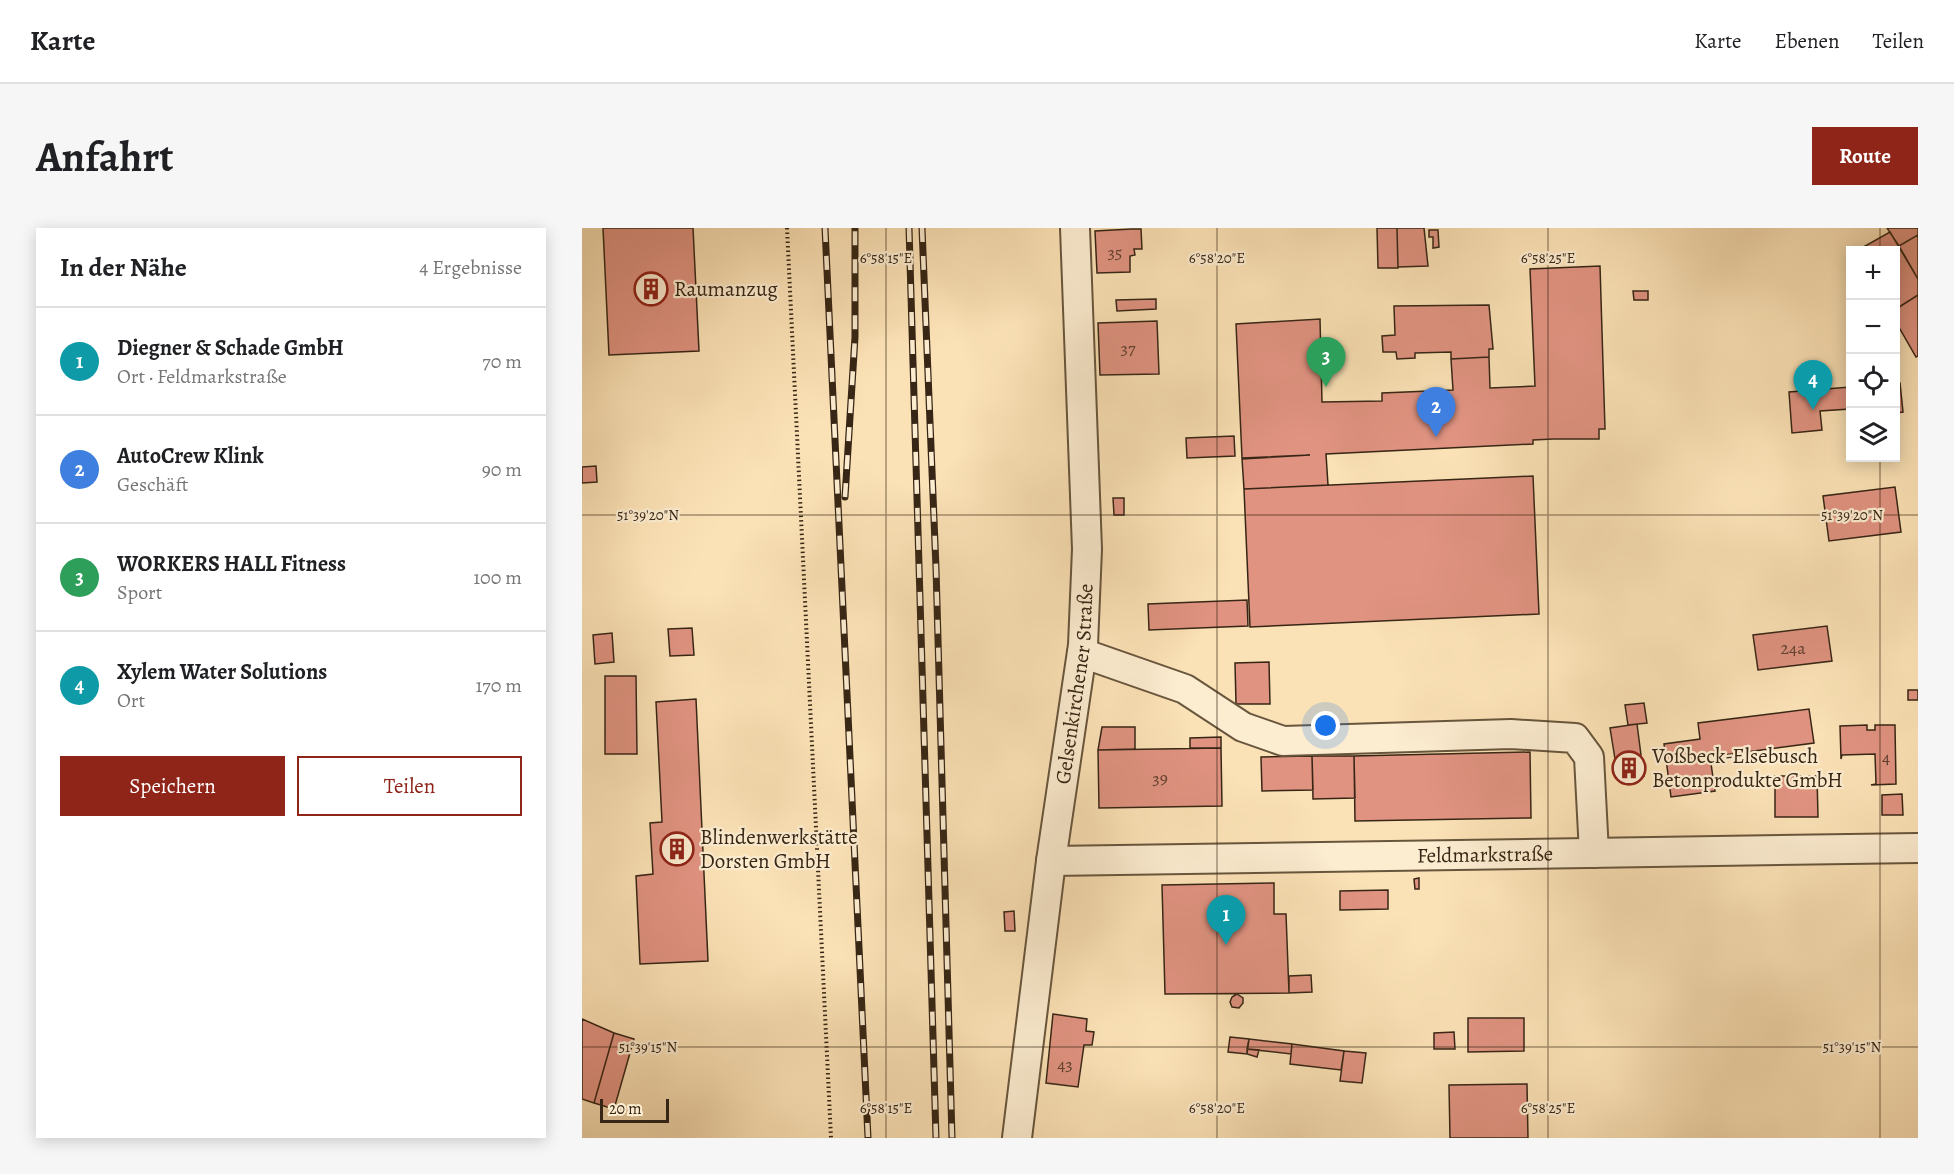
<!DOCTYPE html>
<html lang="de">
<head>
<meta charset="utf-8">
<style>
	:root { --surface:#fff; --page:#f6f6f6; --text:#202124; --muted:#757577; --line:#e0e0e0; --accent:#8f2418 }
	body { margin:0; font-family:Alegreya,serif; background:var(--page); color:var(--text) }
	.controls { position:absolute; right:18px; top:18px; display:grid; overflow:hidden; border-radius:0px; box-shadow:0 3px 15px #0003 }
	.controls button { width:54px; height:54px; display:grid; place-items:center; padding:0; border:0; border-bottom:2px solid var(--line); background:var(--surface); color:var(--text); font:30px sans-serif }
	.scale { position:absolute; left:18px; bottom:15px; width:69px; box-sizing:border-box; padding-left:6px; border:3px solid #372615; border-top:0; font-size:16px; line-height:21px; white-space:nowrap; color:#372615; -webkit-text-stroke:4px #fcecd0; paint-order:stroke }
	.you { position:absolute; left:744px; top:498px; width:21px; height:21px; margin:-15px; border:4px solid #fff; border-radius:50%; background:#1a73e8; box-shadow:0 0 0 9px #1a73e833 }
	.badge { display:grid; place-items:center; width:39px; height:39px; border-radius:50%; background:var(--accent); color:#fff; font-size:20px; font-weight:700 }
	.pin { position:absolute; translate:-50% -50px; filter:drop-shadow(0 2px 3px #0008) }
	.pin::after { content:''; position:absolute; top:32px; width:21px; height:18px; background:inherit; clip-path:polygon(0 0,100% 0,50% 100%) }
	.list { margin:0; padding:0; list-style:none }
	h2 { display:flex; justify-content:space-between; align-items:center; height:78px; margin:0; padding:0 24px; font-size:26px }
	h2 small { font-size:20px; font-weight:400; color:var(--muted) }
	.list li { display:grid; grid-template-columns:39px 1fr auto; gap:18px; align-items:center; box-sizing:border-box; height:108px; padding:0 24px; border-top:2px solid var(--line) }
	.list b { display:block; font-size:22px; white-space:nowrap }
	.list p { margin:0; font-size:20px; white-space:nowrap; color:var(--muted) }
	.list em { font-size:20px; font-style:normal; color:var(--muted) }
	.actions { display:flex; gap:12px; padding:18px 24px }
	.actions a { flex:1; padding:14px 0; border:2px solid var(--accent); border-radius:0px; text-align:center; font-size:21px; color:var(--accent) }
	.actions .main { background:var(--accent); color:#fff }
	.icon { flex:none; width:33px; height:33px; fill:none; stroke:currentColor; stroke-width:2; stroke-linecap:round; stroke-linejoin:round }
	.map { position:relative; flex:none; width:1336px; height:910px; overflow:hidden; border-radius:0px }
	header { display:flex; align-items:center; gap:36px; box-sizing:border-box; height:84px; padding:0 30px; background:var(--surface); border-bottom:2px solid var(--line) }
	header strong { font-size:28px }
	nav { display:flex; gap:33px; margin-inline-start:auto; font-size:21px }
	.intro { display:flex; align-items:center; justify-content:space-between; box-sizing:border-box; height:144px; padding:0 36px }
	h1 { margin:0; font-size:42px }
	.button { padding:15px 27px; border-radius:0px; background:var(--accent); color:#fff; font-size:21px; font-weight:700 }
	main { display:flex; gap:36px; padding:0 36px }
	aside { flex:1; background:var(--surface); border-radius:0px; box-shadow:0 3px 15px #0003 }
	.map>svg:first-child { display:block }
	.building { fill:#e09381; stroke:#372615; stroke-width:1.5 }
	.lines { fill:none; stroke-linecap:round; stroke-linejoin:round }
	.minor-casing { stroke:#68553d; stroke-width:32 }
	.path { stroke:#372615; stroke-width:4; stroke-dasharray:1.5 3; stroke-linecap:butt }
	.minor { stroke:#fcecd0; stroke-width:28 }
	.rail-casing { stroke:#372615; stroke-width:7 }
	.rail { stroke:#fcecd0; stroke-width:4.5; stroke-dasharray:14; stroke-linecap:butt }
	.ticks { fill:none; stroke:#372615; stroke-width:1.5; stroke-opacity:0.45 }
	.labels { text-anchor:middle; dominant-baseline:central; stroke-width:4.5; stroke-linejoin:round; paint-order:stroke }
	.number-label { font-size:18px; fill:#614130 }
	.poi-label { font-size:21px; fill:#372615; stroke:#fcecd0; text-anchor:start }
	.street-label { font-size:21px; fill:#372615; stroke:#fcecd0 }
	.ticks-label { font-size:15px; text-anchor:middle; fill:#372615; stroke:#fcecd0; stroke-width:4.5; stroke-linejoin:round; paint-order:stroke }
</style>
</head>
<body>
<header>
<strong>Karte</strong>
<nav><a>Karte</a><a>Ebenen</a><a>Teilen</a></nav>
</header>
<div class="intro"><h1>Anfahrt</h1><a class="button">Route</a></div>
<main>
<aside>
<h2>In der Nähe<small>4 Ergebnisse</small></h2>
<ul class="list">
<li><span class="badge" style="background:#0f9aa8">1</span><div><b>Diegner &amp; Schade GmbH</b><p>Ort · Feldmarkstraße</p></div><em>70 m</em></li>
<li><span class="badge" style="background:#3f7fe0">2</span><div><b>AutoCrew Klink</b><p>Geschäft</p></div><em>90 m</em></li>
<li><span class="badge" style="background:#2e9e5b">3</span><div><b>WORKERS HALL Fitness</b><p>Sport</p></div><em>100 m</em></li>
<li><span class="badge" style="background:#0f9aa8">4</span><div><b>Xylem Water Solutions</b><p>Ort</p></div><em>170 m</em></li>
</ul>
<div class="actions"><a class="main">Speichern</a><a>Teilen</a></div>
</aside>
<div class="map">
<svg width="1336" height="910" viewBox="0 0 1336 910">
	<rect width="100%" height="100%" fill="#fbe2b6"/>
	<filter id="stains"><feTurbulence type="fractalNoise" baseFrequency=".00333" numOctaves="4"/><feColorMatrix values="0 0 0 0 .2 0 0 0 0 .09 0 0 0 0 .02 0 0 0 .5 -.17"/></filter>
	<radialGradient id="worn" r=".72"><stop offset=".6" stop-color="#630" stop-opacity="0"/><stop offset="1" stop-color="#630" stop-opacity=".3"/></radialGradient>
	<path class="building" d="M21 0H111L117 123 27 127Z
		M795 0H815L816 40H796Z
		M815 0H842L846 38 816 39Z
		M1305 0H1336V7L1317 18Z
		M550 1H559L560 21H552L553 27 548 28V44L515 45 513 3Z
		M847 2H856L857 19 851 20V9H847Z
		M1308 4 1336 51V67L1314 81V22H1276Z
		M1336 7V51L1317 18Z
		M1018 38 1023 201H1017V211H971L951 212V216L744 226 746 257 662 261 660 231 728 227 660 230 654 96 738 91 740 174 800 173V165L871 162 869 131 907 129 908 160 953 158 948 41Z
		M1051 63H1066V72H1052Z
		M1336 67V128L1334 129 1314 94V81Z
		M574 71V81L535 83 534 72Z
		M907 77 911 121H907V129L869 131V124L833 125V130L815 131 814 124H801L800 108 813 107 812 78Z
		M575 93 577 146 518 147 516 95Z
		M1314 155H1318L1321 184 1314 185Z
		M1268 159V181L1238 183 1240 202 1210 205 1207 164Z
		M652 208 653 228 605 230 604 210Z
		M14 238 15 254 0 255V239Z
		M951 248 957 386 668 399 662 261Z
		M1313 259 1319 304 1247 313 1241 268Z
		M531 270H542V287H532Z
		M665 372 666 398 567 402 566 376Z
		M1245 398 1250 433 1176 442 1171 407Z
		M110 400 112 427 88 428 86 401Z
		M30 405 32 434 13 436 11 407Z
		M687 434 688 476H654L653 435Z
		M23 448H54L55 526H23Z
		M1326 462H1336V472H1326Z
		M114 471 126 733 58 736 54 648 71 646 68 595 80 594 74 474Z
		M1062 475 1065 495 1046 497 1043 477Z
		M1227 481 1232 515 1128 529 1133 563 1089 569 1082 516 1118 511 1116 495Z
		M1055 496 1059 527 1033 531 1028 500Z
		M1285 497V502H1293V497H1313L1314 556 1289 557 1294 556 1293 526 1260 527 1259 531 1258 498Z
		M520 499H553V521L516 522Z
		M639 509V520H608V510Z
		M639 520 640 578 517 580 516 522Z
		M948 524 949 590 773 593 772 528Z
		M1059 527 1062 548 1036 552 1033 531Z
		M730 528H772L773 570 731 571Z
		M730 528 731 562 680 563 679 529Z
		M1193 548H1235L1236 589H1193Z
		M1320 566 1321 587H1300V567Z
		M837 650V661H833L832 651Z
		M692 655V686H704L707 765 583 766 580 657Z
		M806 662V681L758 682V663Z
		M432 683 433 703H423L422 684Z
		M729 747 730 764 707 765V748Z
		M655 766 661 770V775L657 780 650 779 648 774 650 769Z
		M471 786 505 791 504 803 512 804 510 817H502L496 859 464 855Z
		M886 790H942V823L886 824Z
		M0 791 32 805 12 875 0 871Z
		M872 804 873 821H852V805Z
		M32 805 52 811 32 881 12 875Z
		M648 809 667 811 665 826 646 824Z
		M667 811 710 816 709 826 665 821Z
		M710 816 762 823 759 842 708 836Z
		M665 821 677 822 675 829 665 826Z
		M762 823 784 825 780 855 758 853Z
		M945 856 946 910H868L867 857Z"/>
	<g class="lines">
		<g class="minor-casing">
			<g id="minor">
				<path d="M500 425 603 461 661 499 701 513 929 506 993 510 1007 529 1012 625"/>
				<path id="s1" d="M469 633 1336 620"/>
				<path id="s2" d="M435 910 469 633 501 417 505 321 493 0"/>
			</g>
		</g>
		<path class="path" d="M205 0 249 910"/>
		<use href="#minor" class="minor"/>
		<g class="rail-casing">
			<path id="rail" d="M243 0 286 910
				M327 0 354 910
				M340 0 354 340 370 910
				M263 269 273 109V0"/>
		</g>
		<use href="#rail" class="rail"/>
	</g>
	<path class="ticks" d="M304 0V910M635 0V910M966 0V910M1298 0V22M1298 230V910M0 287H1336M0 819H1336"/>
	<defs>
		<g id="building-ring" transform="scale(1.725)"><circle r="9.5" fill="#fcecd0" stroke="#8f2418" stroke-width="1.5"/><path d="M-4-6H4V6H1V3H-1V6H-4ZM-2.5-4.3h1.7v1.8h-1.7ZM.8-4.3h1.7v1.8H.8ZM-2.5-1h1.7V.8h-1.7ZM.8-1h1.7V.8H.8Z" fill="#8f2418"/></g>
	</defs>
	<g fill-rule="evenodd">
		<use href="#building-ring" x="69" y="61"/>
		<use href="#building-ring" x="1047" y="540"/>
		<use href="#building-ring" x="95" y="621"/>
	</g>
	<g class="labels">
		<g class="number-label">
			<text x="533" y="24">35</text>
			<text x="546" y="120">37</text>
			<text x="1211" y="420">24a</text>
			<text x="1304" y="529">4</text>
			<text x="578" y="550">39</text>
			<text x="483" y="836">43</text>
		</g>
		<g class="poi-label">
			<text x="92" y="61">Raumanzug</text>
			<text x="1070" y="528">Voßbeck-Elsebusch<tspan x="1070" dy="24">Betonprodukte GmbH</tspan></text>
			<text x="118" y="609">Blindenwerkstätte<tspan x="118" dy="24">Dorsten GmbH</tspan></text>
		</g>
		<g class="street-label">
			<text stroke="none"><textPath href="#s2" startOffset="458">Gelsenkirchener Straße</textPath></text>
			<text stroke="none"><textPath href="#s1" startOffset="434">Feldmarkstraße</textPath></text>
		</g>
	</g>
	<g class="ticks-label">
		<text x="304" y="35">6°58'15"E</text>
		<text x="635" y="35">6°58'20"E</text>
		<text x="966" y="35">6°58'25"E</text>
		<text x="66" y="292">51°39'20"N</text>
		<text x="1270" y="292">51°39'20"N</text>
		<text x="66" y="824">51°39'15"N</text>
		<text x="1270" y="824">51°39'15"N</text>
		<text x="304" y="885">6°58'15"E</text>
		<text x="635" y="885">6°58'20"E</text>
		<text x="966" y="885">6°58'25"E</text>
	</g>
	<rect width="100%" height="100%" filter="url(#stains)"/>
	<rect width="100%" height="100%" fill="url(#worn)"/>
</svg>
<div class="controls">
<button>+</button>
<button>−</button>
<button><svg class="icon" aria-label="locate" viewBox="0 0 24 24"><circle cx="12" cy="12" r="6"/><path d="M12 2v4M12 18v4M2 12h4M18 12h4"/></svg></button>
<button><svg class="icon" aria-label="layers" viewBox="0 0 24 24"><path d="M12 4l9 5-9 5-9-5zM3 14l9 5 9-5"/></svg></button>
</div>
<div class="scale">20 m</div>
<div class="you"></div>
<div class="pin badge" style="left:644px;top:717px;background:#0f9aa8">1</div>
<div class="pin badge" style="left:854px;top:209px;background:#3f7fe0">2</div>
<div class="pin badge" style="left:744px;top:159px;background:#2e9e5b">3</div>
<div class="pin badge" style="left:1231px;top:182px;background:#0f9aa8">4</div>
</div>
</main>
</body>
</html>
